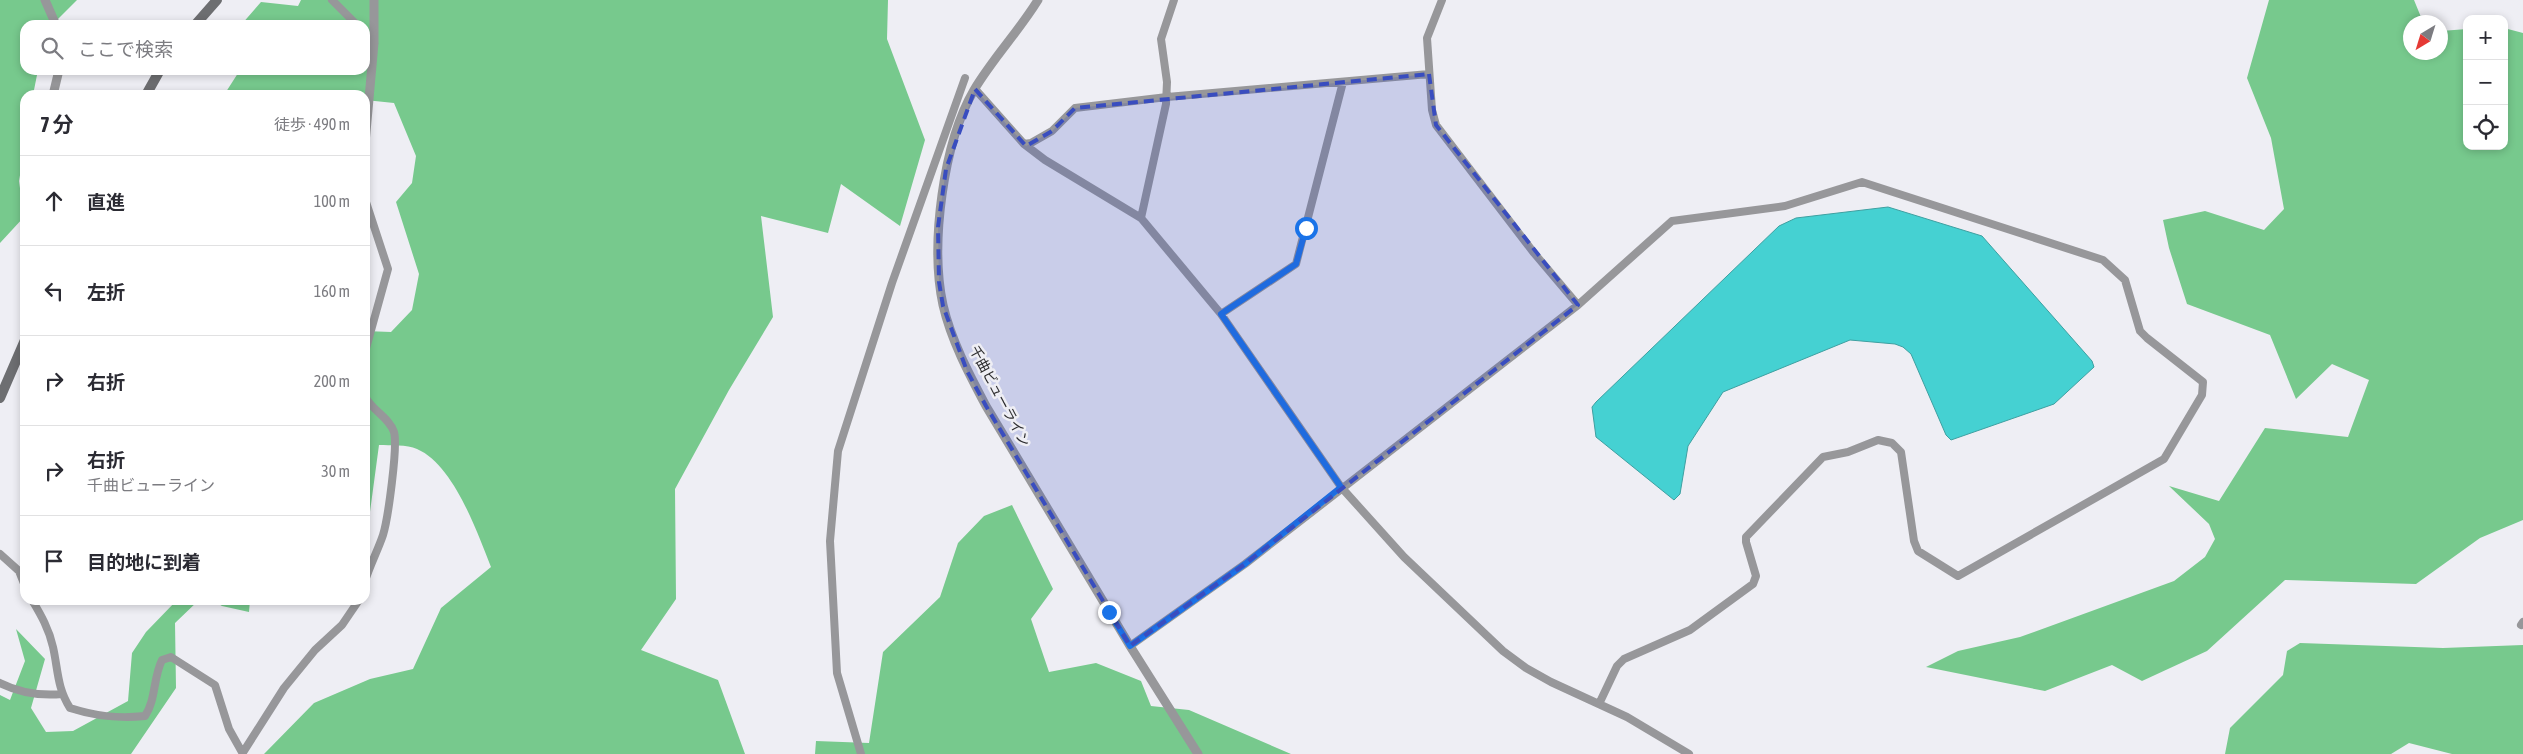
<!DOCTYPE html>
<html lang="ja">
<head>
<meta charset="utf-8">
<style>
	:root { --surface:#fff; --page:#f2f2f3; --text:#2b2b33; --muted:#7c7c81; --line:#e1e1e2 }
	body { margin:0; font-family:"Asap Condensed","Noto Sans JP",sans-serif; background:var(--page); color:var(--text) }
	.controls { position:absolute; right:15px; top:15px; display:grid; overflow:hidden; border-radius:10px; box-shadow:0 2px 8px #0003 }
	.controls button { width:45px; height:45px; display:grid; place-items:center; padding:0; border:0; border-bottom:1px solid var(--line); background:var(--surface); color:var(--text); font:25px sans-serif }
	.compass { position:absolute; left:2403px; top:15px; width:45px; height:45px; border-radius:50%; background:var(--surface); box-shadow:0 2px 8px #0003; rotate:218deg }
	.stop { position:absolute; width:15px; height:15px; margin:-11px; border:4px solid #1a73e8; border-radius:50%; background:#fff }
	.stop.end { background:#1a73e8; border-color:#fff; box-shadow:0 1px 5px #0008 }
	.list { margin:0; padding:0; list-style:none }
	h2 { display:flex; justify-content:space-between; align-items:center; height:65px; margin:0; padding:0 20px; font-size:21px }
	h2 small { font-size:16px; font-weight:400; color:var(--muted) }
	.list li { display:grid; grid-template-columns:32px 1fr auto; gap:15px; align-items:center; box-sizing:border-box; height:90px; padding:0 20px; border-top:1px solid var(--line) }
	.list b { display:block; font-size:19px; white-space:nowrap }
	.list p { margin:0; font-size:16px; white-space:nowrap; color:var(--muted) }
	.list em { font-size:16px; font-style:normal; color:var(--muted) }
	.icon { flex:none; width:28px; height:28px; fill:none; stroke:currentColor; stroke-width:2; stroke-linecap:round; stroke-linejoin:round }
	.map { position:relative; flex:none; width:2523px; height:754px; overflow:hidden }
	.search { position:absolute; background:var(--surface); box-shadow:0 2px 8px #0003; left:20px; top:20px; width:350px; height:55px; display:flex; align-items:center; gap:12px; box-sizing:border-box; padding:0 18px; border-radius:15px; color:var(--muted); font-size:19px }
	.panel { position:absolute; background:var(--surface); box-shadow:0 2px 8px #0003; left:20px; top:90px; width:350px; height:515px; border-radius:15px }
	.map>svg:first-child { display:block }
	.forest { fill:#77c98d }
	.water { fill:#45d1d2; stroke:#3ea0a1 }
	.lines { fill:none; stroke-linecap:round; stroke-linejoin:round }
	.minor { stroke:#97979a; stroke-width:8 }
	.tertiary { stroke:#97979a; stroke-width:9 }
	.secondary { stroke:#6d6e71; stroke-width:10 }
	.route { stroke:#1a73e8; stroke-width:6 }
	.marked { fill:#394dbf; fill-opacity:0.2; stroke:#394dbf; stroke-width:4; stroke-dasharray:10 6; stroke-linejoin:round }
	.labels { text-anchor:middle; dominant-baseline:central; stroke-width:5; stroke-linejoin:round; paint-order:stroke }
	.street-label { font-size:14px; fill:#2d2d2f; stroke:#eeeef4 }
</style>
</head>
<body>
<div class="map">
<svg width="2523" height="754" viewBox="0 0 2523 754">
	<rect width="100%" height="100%" fill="#eeeef4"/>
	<path class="forest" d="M0 0H77L52 25H25V70H38L33 95H25V146L19 181 24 217 0 243Z
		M301 0H888L887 39 925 140 900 226 841 184 828 233 761 216 773 317 729 390 675 489 676 599 641 650 718 680 745 754H264L314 703 370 679 413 669 441 608 491 567C477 532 454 465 417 449 407 444 390 446 379 445L367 534 365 537V331L391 332 412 310 419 274 396 202 412 183 416 156 394 103 365 100V95H224L240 70H365V25H241L261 2 298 6Z
		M2269 0H2414L2423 22H2410V52H2440L2441 31 2467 29V146H2504V28L2523 33V520L2480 538 2416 584 2285 580 2207 651 2142 681 2112 665 2045 691 1926 667 1958 651 2020 637 2174 581 2205 557 2215 539 2209 524 2169 486 2219 501 2265 428 2348 437 2369 380 2332 364 2296 399 2270 335 2187 304 2169 248 2163 220 2205 211 2264 230 2284 209 2271 138 2247 78Z
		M1012 505 1053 589 1031 619 1049 672 1096 663 1141 681 1151 706 1189 710 1291 754H815L816 741 869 743 883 652 940 597 958 543 984 516Z
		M177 600H199L175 623 176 688 131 754H0V695L10 700 25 661 16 629 45 659 31 708 46 732 73 731 128 701 132 653 146 632Z
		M212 600H250L249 612 222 606Z
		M2300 643 2443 648 2523 645V754H2452L2409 743 2391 754H2225L2230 728 2283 675 2287 651Z"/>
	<path class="water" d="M1888 207 1982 236 2092 361 2094 367 2054 404 1951 440 1946 435 1911 354 1903 347 1895 344 1850 340 1723 392 1688 446 1680 494 1674 500 1596 437 1592 407 1596 402 1779 226 1796 218Z"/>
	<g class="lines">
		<path class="minor" d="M332 0 357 25
			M1442 0 1427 38 1432 110 1436 125 1534 253 1578 305
			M365 34 374 43
			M975 89 1024 144 1045 160 1141 218 1221 314 1341 487 1404 557 1503 651 1526 668 1551 682 1627 717 1689 754
			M1024 144 1031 143 1052 131 1075 108 1167 97 1429 74
			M365 199 388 269 365 352
			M1141 218 1166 104 1167 82 1161 39 1174 0
			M1221 314 1296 264 1343 82
			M365 396C371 410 389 417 394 432 398 446 388 519 383 535 378 550 370 565 365 581
			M0 554 19 571 25 586
			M32 600C41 615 49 629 53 647 58 669 57 688 70 708 95 716 117 719 145 716 156 700 153 678 162 660L171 657 215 685 229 729 243 754
			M2521 625 2523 622
			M1130 646 1245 564 1578 305 1672 221 1785 206 1862 182 2103 260 2125 280 2140 331 2147 338 2203 382 2202 395 2164 459 1958 576 1918 551 1914 541 1901 452 1892 443 1878 440 1848 452 1823 457 1746 537V542L1756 576 1753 584 1690 630 1624 659 1617 666 1599 704
			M0 683C20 693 40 696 62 694
			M242 754 284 688 315 650 342 625 359 600
			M861 754 837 673 830 541 838 451 892 283 965 78"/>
		<path class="tertiary" d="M45 0 56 25
			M1038 0C1019 31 993 58 974 90 943 143 930 245 943 305 951 340 969 374 986 406L1130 646 1198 754
			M53 95 59 70
			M365 143 374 43V0"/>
		<path class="secondary" d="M195 25 217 0
			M146 95 160 70
			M0 398 25 340"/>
	</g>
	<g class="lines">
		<path class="route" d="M1109 612 1130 646 1245 564 1341 487 1221 314 1296 264 1306 228"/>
	</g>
	<path class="marked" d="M1429 74 1436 125 1578 305 1245 564 1130 646 986 406 967 371 943 306 939 282 938 227 946 169 975 89 1026 146 1052 131 1075 108Z"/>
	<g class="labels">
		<g class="street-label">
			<text transform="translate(1000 396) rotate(62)">千曲ビューライン</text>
		</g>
	</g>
</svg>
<div class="controls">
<button>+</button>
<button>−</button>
<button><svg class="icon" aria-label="locate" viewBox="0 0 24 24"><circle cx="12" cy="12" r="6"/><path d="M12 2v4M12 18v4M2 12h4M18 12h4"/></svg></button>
</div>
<svg class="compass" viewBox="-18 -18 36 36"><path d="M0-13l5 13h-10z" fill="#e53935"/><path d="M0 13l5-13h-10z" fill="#7c7c81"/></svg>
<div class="stop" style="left:1306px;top:228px"></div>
<div class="stop end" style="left:1109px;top:612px"></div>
<div class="search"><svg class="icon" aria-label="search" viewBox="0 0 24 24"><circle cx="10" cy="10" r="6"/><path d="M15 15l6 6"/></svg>ここで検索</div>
<section class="panel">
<h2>7 分<small>徒歩 · 490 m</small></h2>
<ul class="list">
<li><svg class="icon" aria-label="ahead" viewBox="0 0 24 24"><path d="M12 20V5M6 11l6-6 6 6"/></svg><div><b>直進</b></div><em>100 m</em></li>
<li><svg class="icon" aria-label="left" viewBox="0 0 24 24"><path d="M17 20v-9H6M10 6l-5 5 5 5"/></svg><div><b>左折</b></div><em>160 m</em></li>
<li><svg class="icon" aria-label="right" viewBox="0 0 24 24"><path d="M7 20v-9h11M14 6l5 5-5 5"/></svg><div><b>右折</b></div><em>200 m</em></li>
<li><svg class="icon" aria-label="right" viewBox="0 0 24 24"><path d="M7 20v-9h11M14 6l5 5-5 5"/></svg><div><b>右折</b><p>千曲ビューライン</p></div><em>30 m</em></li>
<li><svg class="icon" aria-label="arrive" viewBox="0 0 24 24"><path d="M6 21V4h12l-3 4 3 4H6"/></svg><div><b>目的地に到着</b></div></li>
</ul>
</section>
</div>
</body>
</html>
